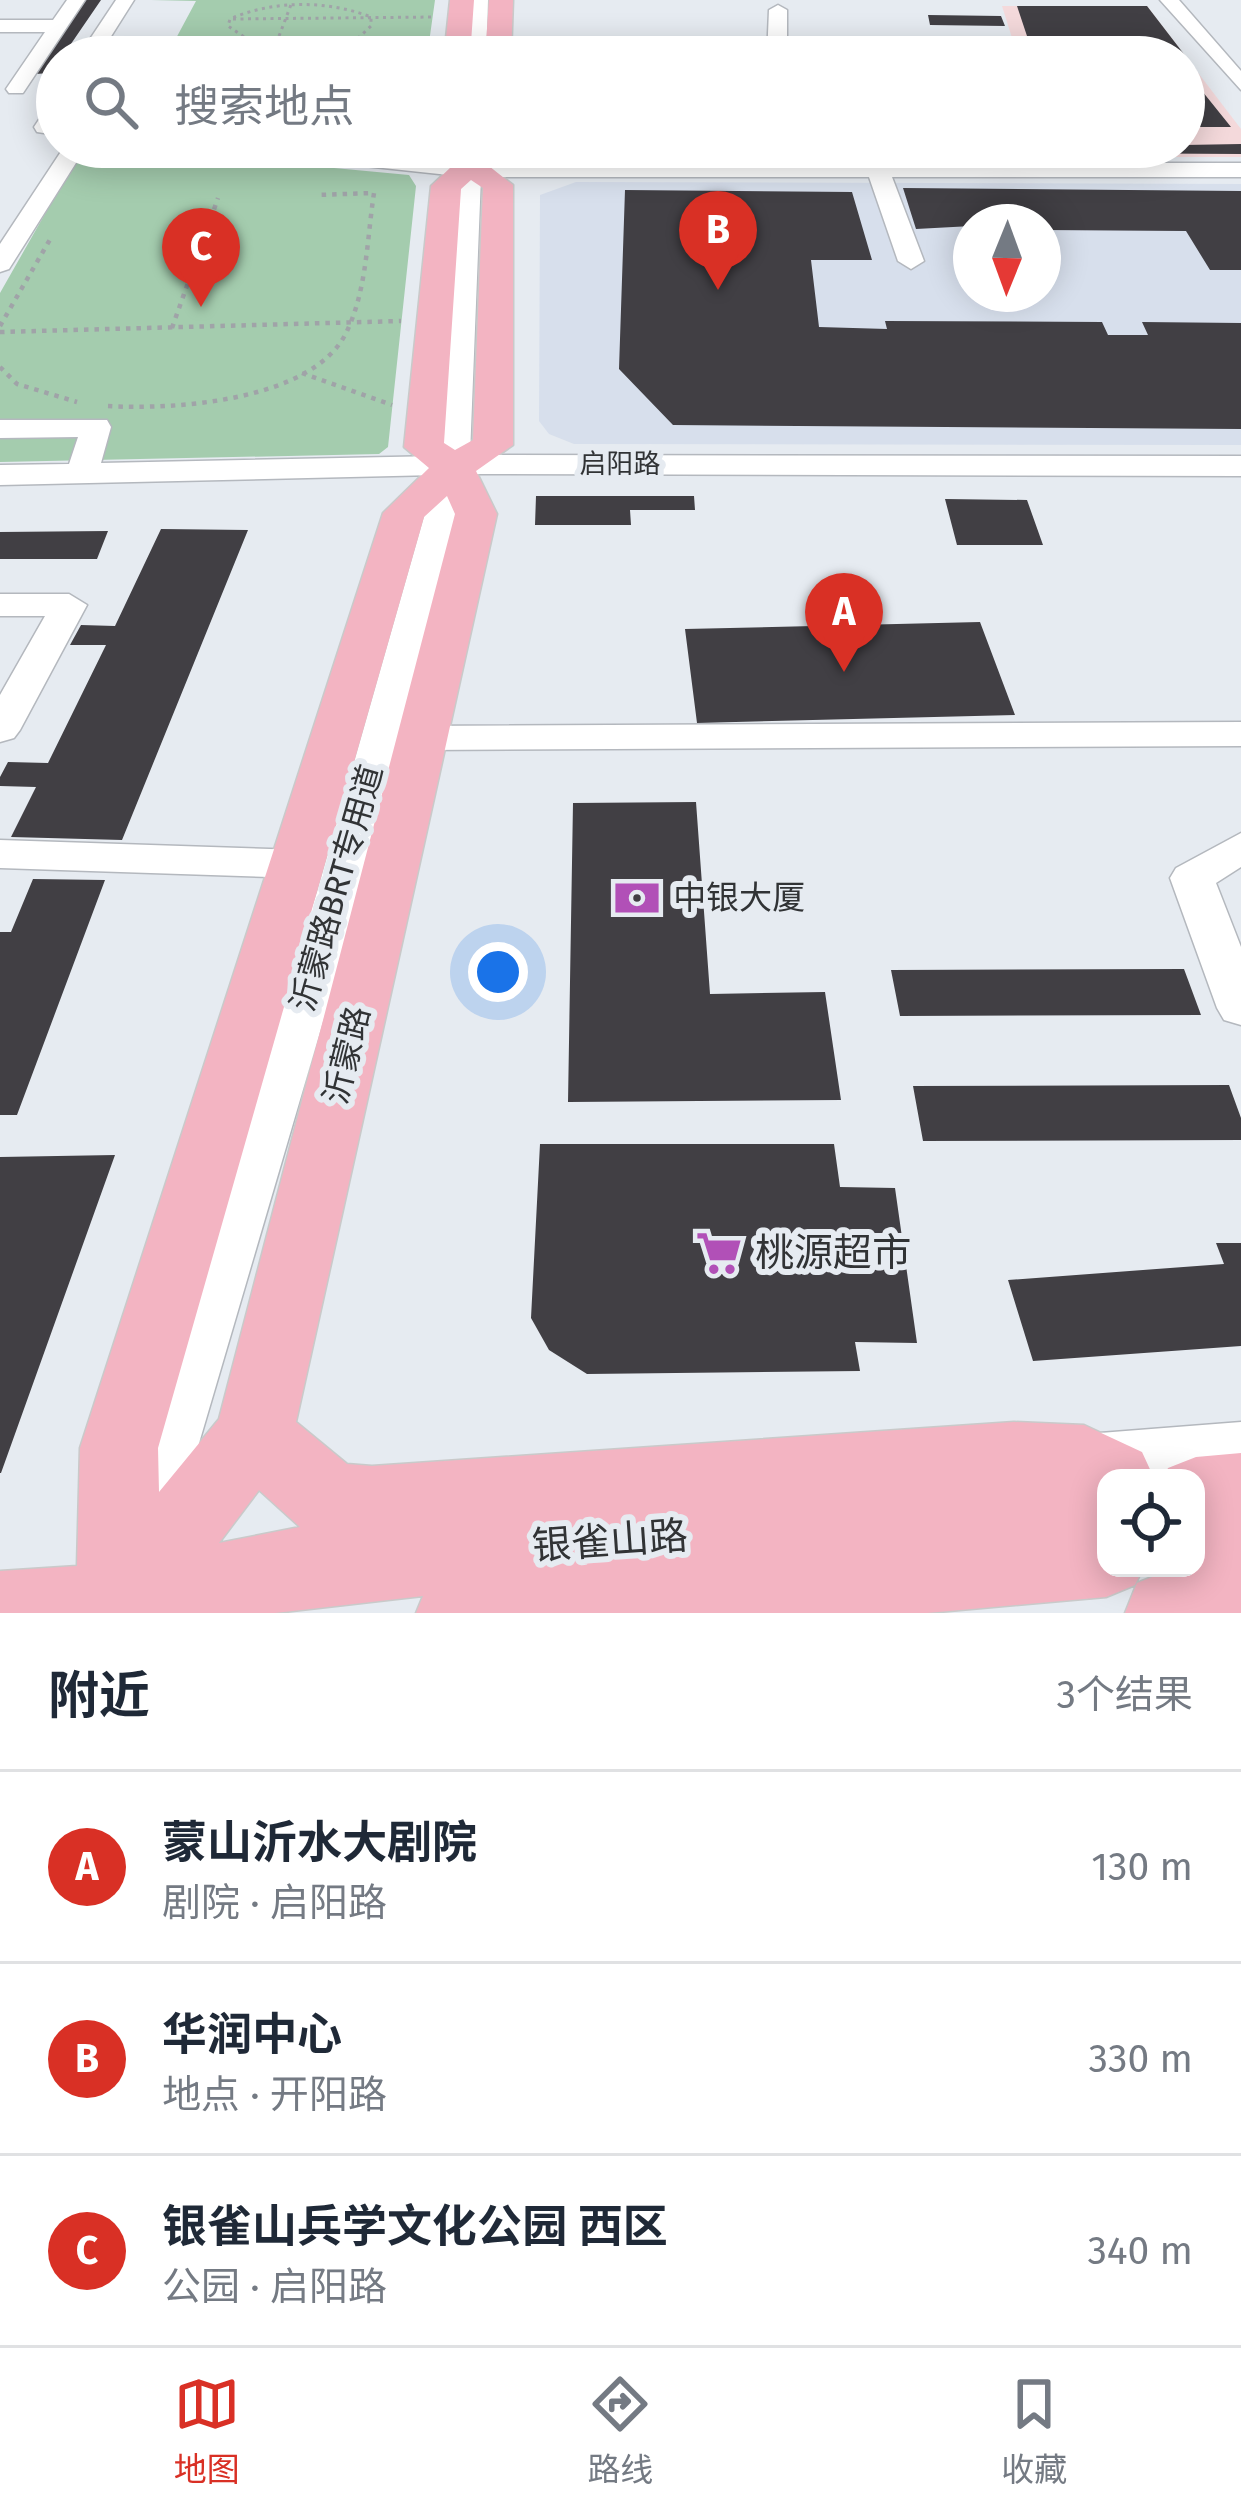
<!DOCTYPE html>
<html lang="zh">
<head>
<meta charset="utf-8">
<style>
	:root { --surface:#fff; --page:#f2f2f3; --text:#1f2937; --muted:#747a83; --line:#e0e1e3; --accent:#d93025 }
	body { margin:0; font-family:"Fira Sans","Noto Sans SC",sans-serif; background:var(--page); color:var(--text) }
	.controls { position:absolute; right:36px; bottom:36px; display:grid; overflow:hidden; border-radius:24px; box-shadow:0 6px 30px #0003 }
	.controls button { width:108px; height:108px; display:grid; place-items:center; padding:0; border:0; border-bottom:3px solid var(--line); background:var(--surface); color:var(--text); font:60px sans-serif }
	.compass { position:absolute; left:953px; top:204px; width:108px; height:108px; border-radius:50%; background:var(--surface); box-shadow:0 6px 30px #0003; rotate:181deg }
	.you { position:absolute; left:498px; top:972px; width:42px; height:42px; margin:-30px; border:9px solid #fff; border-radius:50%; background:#1a73e8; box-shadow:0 0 0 18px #1a73e833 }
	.badge { display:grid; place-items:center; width:78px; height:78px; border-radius:50%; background:var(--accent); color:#fff; font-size:39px; font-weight:700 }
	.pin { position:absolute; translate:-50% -99px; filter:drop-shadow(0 3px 6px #0008) }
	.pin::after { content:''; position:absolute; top:63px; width:42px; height:36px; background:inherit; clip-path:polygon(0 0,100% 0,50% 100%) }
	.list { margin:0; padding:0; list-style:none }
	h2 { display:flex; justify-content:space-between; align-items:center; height:156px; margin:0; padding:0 48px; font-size:51px }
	h2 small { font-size:39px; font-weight:400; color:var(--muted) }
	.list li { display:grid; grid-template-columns:78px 1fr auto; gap:36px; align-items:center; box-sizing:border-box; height:192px; padding:0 48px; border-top:3px solid var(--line) }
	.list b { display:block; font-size:45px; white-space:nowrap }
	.list p { margin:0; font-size:39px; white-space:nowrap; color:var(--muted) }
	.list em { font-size:39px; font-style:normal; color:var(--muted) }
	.icon { flex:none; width:66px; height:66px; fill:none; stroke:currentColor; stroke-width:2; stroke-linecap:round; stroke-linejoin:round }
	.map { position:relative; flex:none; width:1241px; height:1613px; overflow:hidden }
	.search { position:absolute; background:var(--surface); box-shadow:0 6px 30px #0003; left:36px; right:36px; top:36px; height:132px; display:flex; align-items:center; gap:30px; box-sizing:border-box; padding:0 42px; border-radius:66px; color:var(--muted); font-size:45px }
	.sheet { height:732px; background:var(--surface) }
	nav { display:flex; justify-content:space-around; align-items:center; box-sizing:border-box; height:168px; border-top:3px solid var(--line); background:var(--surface); font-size:33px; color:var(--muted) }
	nav a { display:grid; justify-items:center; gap:6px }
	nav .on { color:var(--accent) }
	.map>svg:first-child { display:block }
	.built { fill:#d7dfec; fill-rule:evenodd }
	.education { fill:#f4d9db }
	.green { fill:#a4ccae }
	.building { fill:#413f44 }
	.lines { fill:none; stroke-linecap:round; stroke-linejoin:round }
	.minor-casing { stroke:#b4b8be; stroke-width:3 }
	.major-casing { stroke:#c9caca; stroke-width:3 }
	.path-far1 { stroke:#a0a3a8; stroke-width:3; stroke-dasharray:3 4.5; stroke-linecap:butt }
	.path { stroke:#a0a3a8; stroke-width:4.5; stroke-dasharray:4.5 6; stroke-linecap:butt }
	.minor { fill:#fff; fill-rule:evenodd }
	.major { fill:#f3b4c2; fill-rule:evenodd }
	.labels { text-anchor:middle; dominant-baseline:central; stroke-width:12; stroke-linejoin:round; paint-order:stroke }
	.far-street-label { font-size:27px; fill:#313335; stroke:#e6ebf1 }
	.street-label { font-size:33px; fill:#313335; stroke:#e6ebf1 }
	.poi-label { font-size:33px; fill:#313335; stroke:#e6ebf1; text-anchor:start }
	.near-poi-label { font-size:39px; fill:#313335; stroke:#e6ebf1; text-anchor:start }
	.near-street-label { font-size:39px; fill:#313335; stroke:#e6ebf1 }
</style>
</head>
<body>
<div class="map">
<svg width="1241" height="1613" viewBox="0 0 1241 1613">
	<rect width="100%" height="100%" fill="#e6ebf1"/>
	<path class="built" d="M576 182 1241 184V445L574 444 549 434 539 421 540 195ZM971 222H1043V294H971Z"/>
	<path class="education" d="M1002 6H1147L1241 129V157H1056L1052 147H1184V57H1018Z"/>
	<path class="green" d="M151 0H435L427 57H166L196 1Z
		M109 147 409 175 416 186 388 447 379 454 0 462V293L75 161Z"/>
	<path class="building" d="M86 0H101L62 57H57L51 73 35 74Z
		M1017 6H1147L1197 71H1184V57H1034Z
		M928 15 1001 16 1005 26 930 25Z
		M928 41 1005 43 1009 54 931 53Z
		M1184 76H1190L1231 127H1184Z
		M1241 144V154L1074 153 1071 147Z
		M903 188 1241 191V270H1210L1186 231 1043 230V222L916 229Z
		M625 190 852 192 872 260H811L819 327 887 329 885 321 1102 322 1108 335H1148L1142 322 1241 323V429L673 425 619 369Z
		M536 496H694L695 510H630L631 525H535Z
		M945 499 1027 500 1043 545H957Z
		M161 529 248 530 122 840 11 837 36 787 0 786V777L8 762 48 763 106 645H70L81 625 115 626Z
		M108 531 97 559H0V532Z
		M980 622 1015 715 697 723 685 629Z
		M696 802 710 994 825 992 841 1100 568 1102 573 803Z
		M33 879 105 880 17 1115H0V932H11Z
		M1184 969 1201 1015 900 1016 891 970Z
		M1229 1085 1241 1118V1140L923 1141 913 1086Z
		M540 1144H834L840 1187 895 1188 917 1343 855 1342 860 1371 587 1374 549 1350 531 1318Z
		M115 1155 1 1473H0V1157Z
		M1216 1243H1241V1346L1033 1361 1008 1280 1224 1264Z"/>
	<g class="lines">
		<g class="minor-casing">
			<path id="minor" d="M67 0H85L23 93H9L6 89 45 32H0V20H53Z
				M116 0H134L98 57H78Z
				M470 0H488L486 57H466Z
				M1160 0H1179L1241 71V90Z
				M778 5 787 10V57H767L769 10Z
				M498 47 594 51 604 57H491V49Z
				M57 101V135L37 132 34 127 50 103Z
				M64 147H86L9 269 0 272V244Z
				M240 147H316L459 162 460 147H482V163H1241V177H892L924 261 911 269 898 261 869 177H481L470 455 1241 456V476L468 474 401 736 420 726 1241 722V746L420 750 401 739 362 889 149 1613H83L318 889 436 475 0 485V465L69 464 78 437 0 438V420H107L111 427 101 463 439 456 458 176 251 154Z
				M0 594H69L87 605 20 730 14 738 0 742V695L45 616H0Z
				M1241 833V867L1216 883 1241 947V1025L1224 1020 1217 1008 1170 878 1176 868Z
				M0 840 301 850 316 854 323 864 316 874 301 878 0 868Z
				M1241 1422V1478H1106V1489L1087 1490 1065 1482 1056 1462 1065 1442 1087 1434Z"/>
		</g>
		<g class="major-casing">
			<path id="major" d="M450 0H474L470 57H444Z
				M489 0H513L511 57H485Z
				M437 147 469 153 476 147H508L489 166 513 185V445L476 471 497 514 296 1422 347 1464 372 1466 1014 1422 1084 1425 1142 1452 1154 1478H1106V1568H1143L1135 1585 1106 1597 927 1613H416L423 1596 275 1613H0V1571L77 1566 80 1448 383 513 429 468 404 447 431 186 451 167 438 158ZM471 180 483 188 473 440 455 450 444 443 461 189ZM447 496 455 514 219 1419 159 1492 158 1448 424 517ZM259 1490 300 1527 219 1543Z
				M1241 1453V1613H1125L1137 1583 1165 1572 1163 1568H1196V1478H1163L1168 1468 1196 1457Z"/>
		</g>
		<path class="path-far1" d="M233 19 433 17
			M233 57 248 47 247 39 228 26 230 19C273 0 327 0 371 17V26L355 41 374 57
			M271 57 292 2"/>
		<path class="path" d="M0 326 52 236
			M172 328 218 198
			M0 332 401 321
			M0 367 17 384 77 402
			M302 373 392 405
			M108 406C174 410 315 401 347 331 367 289 367 238 374 193L317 195"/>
		<use href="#minor" class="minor"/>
		<use href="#major" class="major"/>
	</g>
	<defs>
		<g id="bank-bare" transform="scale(3.6)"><path d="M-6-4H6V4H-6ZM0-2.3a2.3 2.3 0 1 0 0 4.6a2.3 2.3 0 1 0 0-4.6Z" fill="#b150b7" stroke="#e6ebf1" stroke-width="2.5" paint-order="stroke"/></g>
		<g id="supermarket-bare" transform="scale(3.6)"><path d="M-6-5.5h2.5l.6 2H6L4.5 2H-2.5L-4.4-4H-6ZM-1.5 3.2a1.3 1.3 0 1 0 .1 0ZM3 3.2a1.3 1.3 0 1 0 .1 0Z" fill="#b150b7" stroke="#e6ebf1" stroke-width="2.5" paint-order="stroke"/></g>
	</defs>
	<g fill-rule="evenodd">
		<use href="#bank-bare" x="637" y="898"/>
		<use href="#supermarket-bare" x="719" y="1253"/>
	</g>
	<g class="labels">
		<g class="far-street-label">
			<text x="620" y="464">启阳路</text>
		</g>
		<g class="street-label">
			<text transform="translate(337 888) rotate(-74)">沂蒙路BRT专用道</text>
			<text transform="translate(347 1055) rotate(-76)">沂蒙路</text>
		</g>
		<g class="poi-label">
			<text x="673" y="898">中银大厦</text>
		</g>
		<g class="near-poi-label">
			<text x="755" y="1253">桃源超市</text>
		</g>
		<g class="near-street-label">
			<text transform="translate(610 1541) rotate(-4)">银雀山路</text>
		</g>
	</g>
</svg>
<div class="controls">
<button><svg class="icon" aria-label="locate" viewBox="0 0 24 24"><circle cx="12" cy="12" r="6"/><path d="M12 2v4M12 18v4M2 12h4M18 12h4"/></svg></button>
</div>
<svg class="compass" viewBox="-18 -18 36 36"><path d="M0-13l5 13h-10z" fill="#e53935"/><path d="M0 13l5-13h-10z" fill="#747a83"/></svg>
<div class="you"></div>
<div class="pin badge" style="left:844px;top:672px">A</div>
<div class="pin badge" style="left:718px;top:290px">B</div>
<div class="pin badge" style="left:201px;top:307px">C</div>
<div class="search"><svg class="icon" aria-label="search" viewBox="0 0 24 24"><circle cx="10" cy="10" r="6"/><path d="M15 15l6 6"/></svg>搜索地点</div>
</div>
<section class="sheet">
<h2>附近<small>3个结果</small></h2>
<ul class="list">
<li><span class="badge">A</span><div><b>蒙山沂水大剧院</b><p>剧院 · 启阳路</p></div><em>130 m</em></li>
<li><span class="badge">B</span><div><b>华润中心</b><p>地点 · 开阳路</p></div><em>330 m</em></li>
<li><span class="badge">C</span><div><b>银雀山兵学文化公园 西区</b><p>公园 · 启阳路</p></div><em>340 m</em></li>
</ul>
</section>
<nav>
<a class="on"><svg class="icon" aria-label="map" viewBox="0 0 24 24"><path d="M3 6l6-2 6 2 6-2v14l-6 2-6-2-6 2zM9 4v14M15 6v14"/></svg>地图</a>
<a><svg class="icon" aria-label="directions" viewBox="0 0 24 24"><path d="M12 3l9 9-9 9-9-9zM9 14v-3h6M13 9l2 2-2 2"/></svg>路线</a>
<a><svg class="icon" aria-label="saved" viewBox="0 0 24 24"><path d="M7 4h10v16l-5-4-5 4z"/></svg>收藏</a>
</nav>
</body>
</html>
